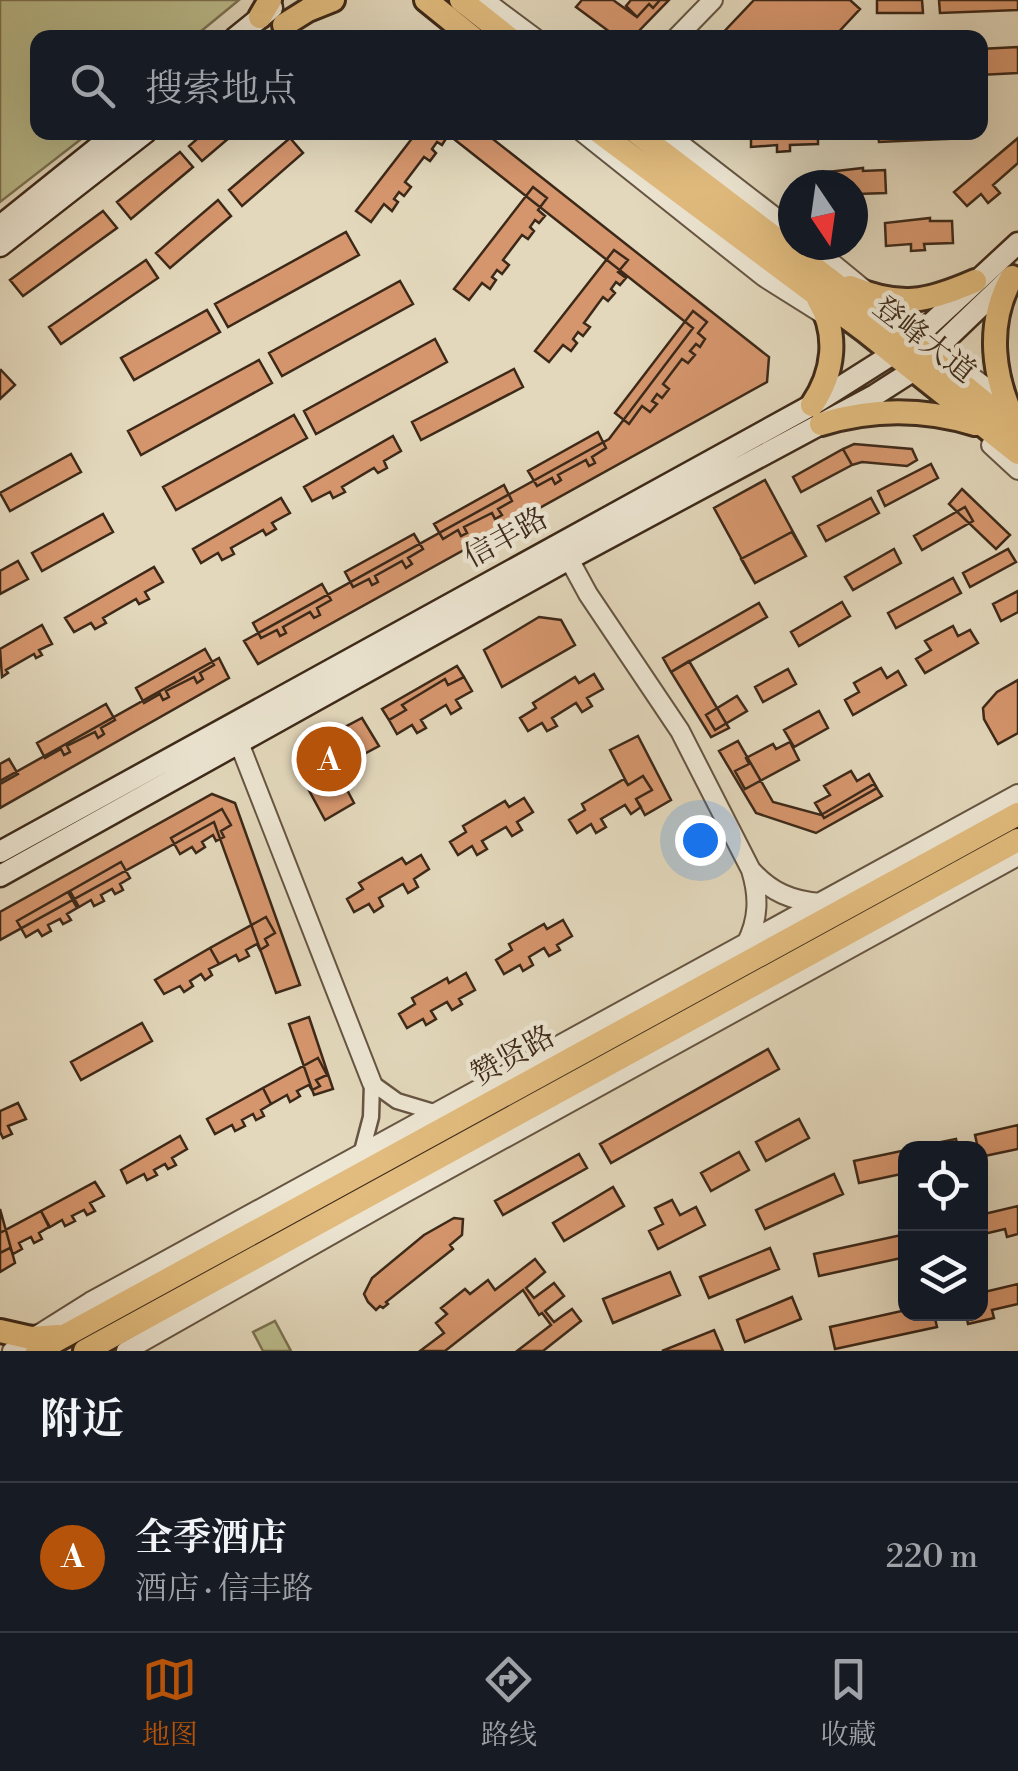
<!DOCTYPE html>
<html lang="zh">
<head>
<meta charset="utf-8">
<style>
	:root { --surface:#171b24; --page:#242831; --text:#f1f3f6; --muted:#9ea1a6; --line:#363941; --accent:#b45309 }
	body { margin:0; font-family:"Libre Bodoni","Noto Serif SC",serif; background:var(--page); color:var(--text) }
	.controls { position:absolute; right:30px; bottom:30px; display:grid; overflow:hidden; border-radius:20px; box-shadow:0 10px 40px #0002 }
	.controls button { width:90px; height:90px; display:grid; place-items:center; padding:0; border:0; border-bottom:2px solid var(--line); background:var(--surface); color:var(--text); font:50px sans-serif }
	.compass { position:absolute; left:778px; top:170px; width:90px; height:90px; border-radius:50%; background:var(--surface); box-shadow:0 10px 40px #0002; rotate:167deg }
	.you { position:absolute; left:700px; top:840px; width:35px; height:35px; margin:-25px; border:8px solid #fff; border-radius:50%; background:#1a73e8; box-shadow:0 0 0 15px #1a73e833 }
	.badge { display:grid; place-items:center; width:65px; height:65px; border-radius:50%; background:var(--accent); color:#fff; font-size:32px; font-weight:700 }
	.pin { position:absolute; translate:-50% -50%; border:5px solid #fff; box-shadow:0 2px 10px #0006 }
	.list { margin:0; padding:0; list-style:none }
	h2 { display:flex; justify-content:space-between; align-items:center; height:130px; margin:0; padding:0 40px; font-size:42px }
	h2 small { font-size:32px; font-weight:400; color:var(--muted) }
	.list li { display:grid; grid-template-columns:65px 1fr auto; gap:30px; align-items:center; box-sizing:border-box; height:150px; padding:0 40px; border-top:2px solid var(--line) }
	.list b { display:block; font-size:38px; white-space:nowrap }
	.list p { margin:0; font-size:32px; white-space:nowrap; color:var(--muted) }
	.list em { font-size:32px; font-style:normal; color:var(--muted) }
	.icon { flex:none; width:55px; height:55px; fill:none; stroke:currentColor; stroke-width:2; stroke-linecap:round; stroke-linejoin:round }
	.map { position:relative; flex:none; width:1018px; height:1351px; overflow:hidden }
	.search { position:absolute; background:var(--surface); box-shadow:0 10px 40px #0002; left:30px; right:30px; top:30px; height:110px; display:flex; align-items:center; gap:25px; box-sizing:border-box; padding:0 35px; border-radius:20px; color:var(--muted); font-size:38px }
	.sheet { height:280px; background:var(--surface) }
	nav { display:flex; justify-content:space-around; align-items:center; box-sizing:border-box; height:140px; border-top:2px solid var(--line); background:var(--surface); font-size:28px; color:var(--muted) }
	nav a { display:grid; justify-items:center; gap:5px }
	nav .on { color:var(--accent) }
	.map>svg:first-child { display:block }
	.green { fill:#bbbc8c; stroke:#7c7252; stroke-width:2.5 }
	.building { fill:#d6966d; stroke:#3d2919; stroke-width:2.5 }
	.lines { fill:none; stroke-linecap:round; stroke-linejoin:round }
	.minor-casing { stroke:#665542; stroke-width:19 }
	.tertiary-casing { stroke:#665542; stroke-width:22 }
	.secondary-casing { stroke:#3d2919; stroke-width:25 }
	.primary-casing { stroke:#3d2919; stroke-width:28 }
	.minor { stroke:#ede6d3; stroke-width:14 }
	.tertiary { stroke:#ede6d3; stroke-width:18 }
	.secondary { stroke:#ede6d3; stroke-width:20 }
	.primary { stroke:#e2bc7e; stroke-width:22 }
	.labels { text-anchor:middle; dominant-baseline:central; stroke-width:9; stroke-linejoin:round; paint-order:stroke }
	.street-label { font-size:30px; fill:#3d2919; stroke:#ede6d3 }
</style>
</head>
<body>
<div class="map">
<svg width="1018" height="1351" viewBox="0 0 1018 1351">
	<rect width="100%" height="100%" fill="#e3d8bc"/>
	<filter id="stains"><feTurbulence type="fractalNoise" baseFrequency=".002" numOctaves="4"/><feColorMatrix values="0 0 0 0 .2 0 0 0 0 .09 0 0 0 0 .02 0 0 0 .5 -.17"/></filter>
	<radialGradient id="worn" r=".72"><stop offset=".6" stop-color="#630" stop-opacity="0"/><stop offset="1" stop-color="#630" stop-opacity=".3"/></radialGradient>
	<path class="green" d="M0 0H239L194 37 38 38V132L89 133 0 202Z
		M275 1321 291 1351H263L253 1332Z"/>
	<path class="building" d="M582 0H613L637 17 649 4 653 8 660 0H669L632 38H618L576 7Z
		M631 0H660L653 8 649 4 637 17 626 6Z
		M754 0H850L860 9 833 38H718Z
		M877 0H922L923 13H877Z
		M939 0H1018V10L940 13Z
		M1018 47V73L980 75V49Z
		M205 132H236L202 161 189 146Z
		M417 132H441L447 137 442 145 437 142 432 149 436 153 430 161 424 157 405 182 411 187 404 196 399 192 394 199 398 202 392 211 384 204 371 222 356 211Z
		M445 132H484L769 357 767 382 258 664 244 641 609 439 693 328Z
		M751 132H818V144L790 145V151L777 152V145L751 147Z
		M878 132H966L967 138 879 142Z
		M290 138 303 153 242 206 229 190Z
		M1018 138V163L993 185 1000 193 988 203 981 194 967 206 954 192Z
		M180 152 193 167 131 219 117 202Z
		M863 168V171L885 170 886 193 857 194V200H853V185H818V173Z
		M533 187 547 198 538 210 545 216 539 223 535 220 530 227 534 231 528 239 522 235 503 260 509 265 502 274 497 270 492 277 496 280 490 289 482 283 469 300 454 289Z
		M218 200 231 216 170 268 156 253Z
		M103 211 117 228 23 296 10 280Z
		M930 218V221H952L953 243 924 244 925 250 911 251V244L886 246 885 223Z
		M346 232 359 255 228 327 215 304Z
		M614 250 628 260 618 272 626 278 620 285 616 282 611 289 615 293 608 301 603 297 584 323 590 327 583 336 578 332 573 339 577 343 571 351 563 345 549 362 535 351Z
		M146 260 158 278 61 344 49 327Z
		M400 281 413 304 282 376 269 353Z
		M207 310 220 332 134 380 121 358Z
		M693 311 707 322 698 333 705 339 700 347 696 344 690 351 695 355 688 363 682 359 663 384 669 389 662 398 657 394 652 401 657 404 650 412 642 406 629 424 615 413Z
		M435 339 447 362 316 434 304 411Z
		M259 360 272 383 141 455 128 431Z
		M514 369 523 387 421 440 412 422Z
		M1 370 15 385 0 399V371Z
		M294 415 307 438 176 510 163 487Z
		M598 432 606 448 592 457 595 463 589 466 586 460 558 475 561 480 555 484 552 478 537 486 528 471Z
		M393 436 401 451 384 461 387 468 378 473 374 468 342 487 345 492 333 498 330 492 312 501 304 487Z
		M854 444 912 449 917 460 907 466 862 462 852 465 843 449Z
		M843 449 852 465 801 492 793 477Z
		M71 454 81 472 10 511 0 493Z
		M931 464 938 478 885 506 878 491Z
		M765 480 806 556 755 583 714 508Z
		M504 485 512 501 498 509 502 515 495 519 492 513 464 527 467 533 461 536 458 530 443 539 434 524Z
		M962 489 1010 535 996 549 949 504Z
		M281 498 290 513 272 523 276 529 266 535 263 530 231 548 234 554 222 560 218 553 201 563 193 549Z
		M871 498 879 513 826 541 818 526Z
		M965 507 973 521 922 550 914 536Z
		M103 514 113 532 42 571 32 553Z
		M792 532 806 556 755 583 741 559Z
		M414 534 423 549 408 558 412 564 406 568 402 561 375 576 378 582 372 585 369 579 353 587 345 572Z
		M894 549 901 563 853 590 845 577Z
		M1008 549 1016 562 970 587 963 573Z
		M18 561 28 579 0 594V571Z
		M154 567 163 582 145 592 149 599 139 604 136 599 103 618 106 623 95 629 91 623 74 632 65 618Z
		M953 578 961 593 896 628 888 613Z
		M322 584 331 600 317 608 320 615 314 618 310 612 283 627 286 633 280 636 277 630 261 638 253 623Z
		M1018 591V612L1001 621 993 604Z
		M842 602 850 616 799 646 791 632Z
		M759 603 767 617 671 672 663 658Z
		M539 617 561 620 575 645 502 687 484 650Z
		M42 625 52 644 39 650 42 655 36 658 34 654 6 670 8 673 2 677 0 649Z
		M953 626 958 636 970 630 978 643 925 673 916 659 931 650 925 641Z
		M205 649 214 665 200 673 203 679 197 683 194 677 166 691 169 697 163 700 160 694 144 703 136 688Z
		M219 658 229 678 0 808V781Z
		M689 661 729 728 711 737 671 672Z
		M457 666 464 677 448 685 445 679 402 705 406 710 389 720 382 709Z
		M881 668 887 678 898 671 906 685 853 715 845 700 859 692 854 683Z
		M788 669 796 684 763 702 755 687Z
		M594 674 603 689 587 698 592 706 582 712 576 703 552 718 557 726 547 731 542 723 528 731 520 718 536 708 533 703 575 677 579 683Z
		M464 677 472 691 456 700 461 708 451 714 446 705 421 720 426 728 417 733 412 725 397 734 389 720 406 710 402 705 445 679 448 685Z
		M1018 680V733L998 744 984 719 983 708 997 692Z
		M737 696 747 711 715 730 706 715Z
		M106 704 115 720 101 728 104 734 98 738 95 732 67 746 70 752 64 755 61 749 45 758 37 743Z
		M819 711 828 728 794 747 784 730Z
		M362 718 379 746 336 769 354 803 325 820 298 770 305 748Z
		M638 736 671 800 645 815 636 799 652 790 643 776 628 785 610 750Z
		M738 741 773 802 821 815 874 784 882 796 816 833 756 813 719 751Z
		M790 742 799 760 745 789 735 771 749 764 746 758 773 744 776 749Z
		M9 759 18 774 0 784V764Z
		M851 771 857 781 869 774 877 788 824 818 815 803 830 795 824 786Z
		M643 776 652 790 636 799 641 807 631 814 625 805 601 819 606 827 596 833 591 824 577 833 569 820 585 810 582 804 624 779 628 785Z
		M212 794 235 803 300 985 276 993 214 822 0 940V912Z
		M524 798 533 812 517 822 522 830 512 836 506 827 482 841 487 849 477 855 472 846 458 855 450 842 466 832 463 826 505 801 509 807Z
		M222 809 231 825 221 831 224 837 216 841 213 835 202 842 205 847 196 853 192 847 180 854 171 838Z
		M421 855 429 869 414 879 418 887 408 893 403 884 379 898 383 906 374 912 369 904 354 912 347 899 363 889 359 883 402 858 406 864Z
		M121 862 130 878 120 884 123 890 115 894 112 889 101 895 104 901 94 906 91 900 79 907 70 891Z
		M68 892 77 908 67 914 71 920 63 924 60 919 48 925 51 931 42 936 38 930 26 937 17 921Z
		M266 917 275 933 265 939 268 945 260 950 257 944 246 950 249 956 239 961 236 955 219 964 210 948Z
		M563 920 572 936 557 945 560 950 549 956 544 948 529 957 533 965 523 971 520 965 504 974 496 960 512 950 509 944 544 924 547 929Z
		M210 948 219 964 209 969 212 975 205 980 201 974 190 981 193 986 184 992 180 986 164 994 155 980Z
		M466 973 475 990 459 999 462 1004 452 1010 447 1002 431 1011 436 1019 426 1025 423 1019 407 1028 399 1014 415 1004 412 998 447 978 449 983Z
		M309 1017 333 1089 314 1095 289 1024Z
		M142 1023 152 1041 81 1080 71 1062Z
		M768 1049 779 1069 611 1163 600 1144Z
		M318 1058 327 1075 316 1080 320 1086 312 1090 309 1085 297 1091 300 1096 290 1102 287 1095 271 1104 263 1088Z
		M263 1088 271 1104 261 1110 264 1116 256 1120 253 1114 242 1120 245 1126 235 1131 232 1125 215 1134 207 1119Z
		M18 1103 26 1119 8 1126 12 1134 3 1138 0 1132V1111Z
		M799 1119 809 1138 766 1161 756 1142Z
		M1018 1125V1149L980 1157 975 1135Z
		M180 1136 187 1149 172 1158 176 1165 168 1169 165 1164 154 1170 157 1175 147 1180 144 1174 127 1183 121 1170Z
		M956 1139 958 1148H912Z
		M906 1150V1173L859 1183 854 1161Z
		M739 1152 749 1170 711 1191 701 1173Z
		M579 1154 587 1168 503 1215 495 1201Z
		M834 1174 843 1194 765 1229 756 1210Z
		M95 1182 104 1196 90 1203 95 1211 87 1215 84 1210 72 1216 75 1221 65 1226 62 1220 50 1227 41 1211Z
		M613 1187 624 1206 564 1241 553 1223Z
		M672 1200 680 1215 696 1207 705 1225 658 1249 649 1231 663 1224 655 1208Z
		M1018 1206V1234L1007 1237 1005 1229 980 1235V1215Z
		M0 1209 15 1263 0 1272Z
		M41 1211 49 1227 39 1233 42 1239 34 1243 31 1237 19 1243 22 1249 13 1254 10 1248 0 1253V1233Z
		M454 1218 463 1219 462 1235 450 1245 453 1249 386 1302 388 1304 383 1308 380 1306 376 1310 368 1302 364 1294 372 1278 424 1235Z
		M906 1234V1257L819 1276 814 1254Z
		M770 1248 779 1269 709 1298 700 1277Z
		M535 1259 545 1272 526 1288 534 1298 554 1283 564 1296 545 1311 554 1322 572 1309 581 1321 543 1351H517L551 1325 542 1313 539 1315 523 1290 445 1351H420L444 1333 436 1323 447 1314 441 1308 465 1289 470 1294 488 1280 495 1290Z
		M670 1272 680 1295 613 1323 603 1299Z
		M1018 1284V1304L992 1310 994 1318 968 1324 966 1314H980V1293Z
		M792 1297 801 1319 745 1342 737 1320Z
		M906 1310V1314H934L937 1327 835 1349 830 1327Z
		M714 1330 723 1351H662Z"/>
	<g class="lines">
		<g class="minor-casing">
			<path id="minor" d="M372 1083 397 1101 437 1113
				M361 1155 371 1117 372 1083"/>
		</g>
		<g class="tertiary-casing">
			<path id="tertiary" d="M484 0 535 38
				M676 38 713 0
				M582 132 764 277 829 318
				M665 132 793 231
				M810 245 961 369 1009 404
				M991 445 1018 470
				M569 559 588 594 680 731 751 870C759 896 759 919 746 944
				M234 730 372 1083
				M752 871C771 892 792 901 821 903
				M12 1351 90 1302 1018 794
				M126 1351 405 1193 1018 856"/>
		</g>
		<g class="secondary-casing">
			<path id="secondary" d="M235 38 272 8
				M0 226 117 132
				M0 246 146 132
				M0 852 812 405 910 343 1018 243
				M0 876 569 559 875 395 914 370 1010 278"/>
		</g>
		<g class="primary-casing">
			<path id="primary" d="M426 0 473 38
				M461 0 509 38
				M260 17 270 0
				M284 25 308 10 333 0
				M599 132 865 331 1018 453
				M636 132 893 328 1018 430
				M1012 277C985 325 993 378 1016 425
				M850 287C900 308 927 302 975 281
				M812 405C834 373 839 334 818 299
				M821 424C873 408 923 408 975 424
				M0 1331 31 1338 58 1336
				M37 1351 1018 814
				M85 1351 1018 840"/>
		</g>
		<use href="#minor" class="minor"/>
		<use href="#tertiary" class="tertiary"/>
		<use href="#secondary" class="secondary"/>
		<use href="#primary" class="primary"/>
	</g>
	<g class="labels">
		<g class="street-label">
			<text transform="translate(924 340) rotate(38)">登峰大道</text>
			<text transform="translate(506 538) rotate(-29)">信丰路</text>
			<text transform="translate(513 1056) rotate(-29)">赞贤路</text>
		</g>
	</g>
	<rect width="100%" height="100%" filter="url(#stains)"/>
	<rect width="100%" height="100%" fill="url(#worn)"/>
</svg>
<div class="controls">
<button><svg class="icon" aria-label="locate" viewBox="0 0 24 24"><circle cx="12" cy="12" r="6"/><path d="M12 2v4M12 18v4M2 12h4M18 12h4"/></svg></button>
<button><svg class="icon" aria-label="layers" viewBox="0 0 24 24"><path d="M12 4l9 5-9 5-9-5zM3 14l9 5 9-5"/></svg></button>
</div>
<svg class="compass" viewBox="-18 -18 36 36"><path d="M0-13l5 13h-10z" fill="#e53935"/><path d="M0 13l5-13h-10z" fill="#9ea1a6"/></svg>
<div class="you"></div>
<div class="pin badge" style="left:329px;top:759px">A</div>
<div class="search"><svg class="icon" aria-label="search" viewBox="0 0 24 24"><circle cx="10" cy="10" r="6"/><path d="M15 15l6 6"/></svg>搜索地点</div>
</div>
<section class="sheet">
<h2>附近<small></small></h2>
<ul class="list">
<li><span class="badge">A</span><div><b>全季酒店</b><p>酒店 · 信丰路</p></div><em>220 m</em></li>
</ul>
</section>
<nav>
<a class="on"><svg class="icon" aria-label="map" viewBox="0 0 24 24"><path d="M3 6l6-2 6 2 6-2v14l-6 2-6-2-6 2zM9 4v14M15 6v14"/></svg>地图</a>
<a><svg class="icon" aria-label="directions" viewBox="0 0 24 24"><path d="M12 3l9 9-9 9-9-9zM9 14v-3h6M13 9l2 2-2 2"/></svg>路线</a>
<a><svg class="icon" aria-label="saved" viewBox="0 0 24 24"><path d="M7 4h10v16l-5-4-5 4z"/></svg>收藏</a>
</nav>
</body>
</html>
